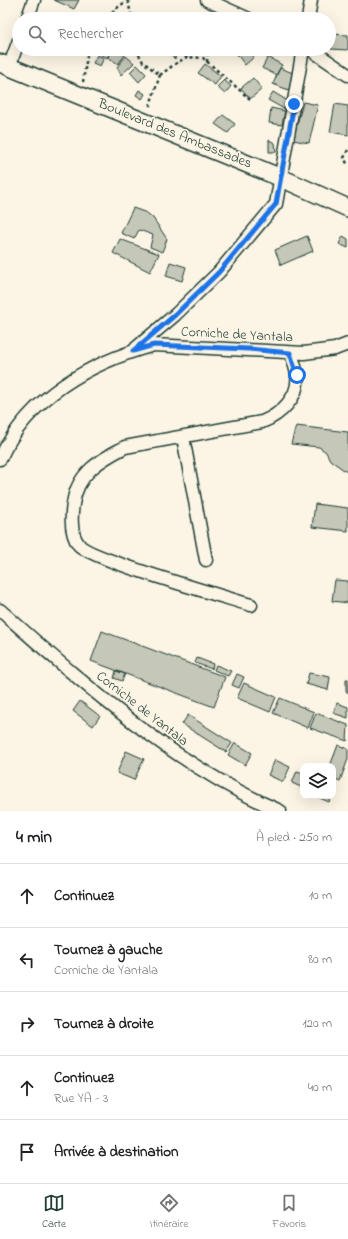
<!DOCTYPE html>
<html lang="fr">
<head>
<meta charset="utf-8">
<style>
	:root { --surface:#fff; --page:#f2f2f2; --text:#202124; --muted:#757577; --line:#e0e0e0; --accent:#1f3d34 }
	body { margin:0; font-family:"Indie Flower",sans-serif; background:var(--page); color:var(--text) }
	.controls { position:absolute; right:12px; bottom:12px; display:grid; overflow:hidden; border-radius:8px; box-shadow:0 4px 16px #0002 }
	.controls button { width:36px; height:36px; display:grid; place-items:center; padding:0; border:0; border-bottom:1px solid var(--line); background:var(--surface); color:var(--text); font:20px sans-serif }
	.stop { position:absolute; width:12px; height:12px; margin:-9px; border:3px solid #1a73e8; border-radius:50%; background:#fff }
	.stop.end { background:#1a73e8; border-color:#fff; box-shadow:0 1px 4px #0008 }
	.list { margin:0; padding:0; list-style:none }
	h2 { display:flex; justify-content:space-between; align-items:center; height:52px; margin:0; padding:0 16px; font-size:17px }
	h2 small { font-size:13px; font-weight:400; color:var(--muted) }
	.list li { display:grid; grid-template-columns:26px 1fr auto; gap:12px; align-items:center; box-sizing:border-box; height:64px; padding:0 16px; border-top:1px solid var(--line) }
	.list b { display:block; font-size:15px; white-space:nowrap }
	.list p { margin:0; font-size:13px; white-space:nowrap; color:var(--muted) }
	.list em { font-size:13px; font-style:normal; color:var(--muted) }
	.icon { flex:none; width:22px; height:22px; fill:none; stroke:currentColor; stroke-width:2; stroke-linecap:round; stroke-linejoin:round }
	.map { position:relative; flex:none; width:348px; height:811px; overflow:hidden }
	.search { position:absolute; background:var(--surface); box-shadow:0 4px 16px #0002; left:12px; right:12px; top:12px; height:44px; display:flex; align-items:center; gap:10px; box-sizing:border-box; padding:0 14px; border-radius:22px; color:var(--muted); font-size:15px }
	.sheet { height:372px; background:var(--surface) }
	nav { display:flex; justify-content:space-around; align-items:center; box-sizing:border-box; height:56px; border-top:1px solid var(--line); background:var(--surface); font-size:11px; color:var(--muted) }
	nav a { display:grid; justify-items:center; gap:2px }
	nav .on { color:var(--accent) }
	.map>svg:first-child { display:block }
	.building { fill:#c5c7b9; stroke:#1f3d34 }
	.lines { fill:none; stroke-linecap:round; stroke-linejoin:round }
	.street-casing { stroke:#1f3d34; stroke-width:15 }
	.secondary-casing { stroke:#1f3d34; stroke-width:20 }
	.path { stroke:#1f3d34; stroke-width:2.5; stroke-dasharray:3 3; stroke-linecap:butt }
	.street { stroke:#fcf5e5; stroke-width:12 }
	.secondary { stroke:#fcf5e5; stroke-width:17 }
	.route { stroke:#1a73e8; stroke-width:5 }
	.labels { text-anchor:middle; dominant-baseline:central; stroke-width:3; stroke-linejoin:round; paint-order:stroke }
	.street-label { font-size:14px; fill:#1f3d34; stroke:#fcf5e5 }
</style>
</head>
<body>
<div class="map">
<svg width="348" height="811" viewBox="0 0 348 811">
	<rect width="100%" height="100%" fill="#fcf5e5"/>
	<filter id="ink" filterUnits="userSpaceOnUse"><feTurbulence type="fractalNoise" baseFrequency=".025" numOctaves="2"/><feDisplacementMap in="SourceGraphic" scale="8" xChannelSelector="R" yChannelSelector="G"/><feConvolveMatrix kernelMatrix="1 2 1 2 8 2 1 2 1" color-interpolation-filters="sRGB"/></filter>
	<g filter="url(#ink)">
		<path class="building" d="M54 0H79L74 9Z
			M331 34 348 35V50L331 49Z
			M100 49H112L107 58 98 53Z
			M112 49H116L125 55 118 64 108 57Z
			M167 49H177L175 59 166 51Z
			M241 49H247L254 57 245 65 236 53Z
			M97 55 104 58 100 66 93 63Z
			M126 56 134 63 121 75 117 67Z
			M268 57 282 65 276 75 262 68Z
			M205 64 221 76 215 85 198 73Z
			M137 65 146 74 139 82 130 72Z
			M280 68 298 75 291 91 273 84Z
			M253 78 262 89 250 99 241 88Z
			M224 80 231 86 225 94 217 87Z
			M139 90 145 94 142 99 136 95Z
			M273 92 288 101 284 109 268 100Z
			M303 102 318 105 309 143 293 140Z
			M335 104 348 106V135L330 132Z
			M271 108 285 111 282 125 269 123Z
			M223 115 235 124 228 133 215 124Z
			M269 140 275 143 276 152H269Z
			M133 208 147 213 153 218 167 239 162 252 150 247 153 235 139 230 134 239 121 233Z
			M307 236 313 251 281 265 275 250Z
			M343 236 348 239V248L339 244Z
			M120 239 159 254 150 272 113 253Z
			M170 262 186 267 182 281 166 276Z
			M296 426 348 432V473L330 460 326 452 319 447 291 444Z
			M315 504 348 508V531L312 527Z
			M335 580 348 581V603L332 601Z
			M102 631 225 677 214 707 91 661Z
			M197 658 213 664 212 669 195 663Z
			M216 665 231 671 228 676 214 670Z
			M116 671 125 674 122 681 114 678Z
			M309 673 330 677 328 690 306 684Z
			M237 674 244 677 239 688 232 685Z
			M346 679H348V692H346Z
			M244 683 276 697 270 712 237 698Z
			M280 698 314 712 308 728 273 713Z
			M80 701 100 716 93 726 73 711Z
			M337 703 348 707V718L333 713Z
			M316 713 348 725 347 741 310 728Z
			M188 715 232 743 226 752 182 724Z
			M235 743 252 753 245 765 228 755Z
			M338 745 348 749V759L340 781 333 778V766H330Z
			M126 751 144 759 134 780 117 773Z
			M275 760 290 767 283 782 268 775Z
			M297 771 303 773V788L292 783Z
			M315 796H331L329 802Z"/>
		<g class="lines">
			<g class="street-casing">
				<path id="street" d="M207 0 249 19
					M27 19 34 0
					M308 19 311 0
					M310 49 348 75
					M9 67 19 40
					M136 348 175 315 219 272 276 204 303 49
					M183 437 206 560
					M0 459C28 397 91 362 154 345L304 353 335 349 348 344
					M251 605C225 597 90 559 79 545 70 534 71 517 73 504 77 473 100 460 125 447L262 422C280 415 300 397 297 375 296 368 293 360 291 353
					M0 610C85 685 175 766 280 811"/>
			</g>
			<g class="secondary-casing">
				<path id="secondary" d="M0 63 279 177 348 208"/>
			</g>
			<path class="path" d="M128 1 132 19
				M102 19 128 0
				M136 49 143 62 160 75 149 108
				M207 62 208 49
				M160 75 175 64 187 57 203 58 251 100
				M83 82 88 49
				M348 150 344 158 348 165"/>
			<use href="#street" class="street"/>
			<use href="#secondary" class="secondary"/>
		</g>
	</g>
	<g class="lines" filter="url(#ink)">
		<path class="route" d="M294 104 276 204 219 272 175 315 133 351 154 345 249 349 290 353 297 375"/>
	</g>
	<g class="labels">
		<g class="street-label">
			<text transform="translate(175 134) rotate(22)">Boulevard des Ambassades</text>
			<text transform="translate(237 335) rotate(3)">Corniche de Yantala</text>
			<text transform="translate(142 709) rotate(38)">Corniche de Yantala</text>
		</g>
	</g>
</svg>
<div class="controls">
<button><svg class="icon" aria-label="layers" viewBox="0 0 24 24"><path d="M12 4l9 5-9 5-9-5zM3 14l9 5 9-5"/></svg></button>
</div>
<div class="stop" style="left:297px;top:375px"></div>
<div class="stop end" style="left:294px;top:104px"></div>
<div class="search"><svg class="icon" aria-label="search" viewBox="0 0 24 24"><circle cx="10" cy="10" r="6"/><path d="M15 15l6 6"/></svg>Rechercher</div>
</div>
<section class="sheet">
<h2>4 min<small>À pied · 250 m</small></h2>
<ul class="list">
<li><svg class="icon" aria-label="ahead" viewBox="0 0 24 24"><path d="M12 20V5M6 11l6-6 6 6"/></svg><div><b>Continuez</b></div><em>10 m</em></li>
<li><svg class="icon" aria-label="left" viewBox="0 0 24 24"><path d="M17 20v-9H6M10 6l-5 5 5 5"/></svg><div><b>Tournez à gauche</b><p>Corniche de Yantala</p></div><em>80 m</em></li>
<li><svg class="icon" aria-label="right" viewBox="0 0 24 24"><path d="M7 20v-9h11M14 6l5 5-5 5"/></svg><div><b>Tournez à droite</b></div><em>120 m</em></li>
<li><svg class="icon" aria-label="ahead" viewBox="0 0 24 24"><path d="M12 20V5M6 11l6-6 6 6"/></svg><div><b>Continuez</b><p>Rue YA - 3</p></div><em>40 m</em></li>
<li><svg class="icon" aria-label="arrive" viewBox="0 0 24 24"><path d="M6 21V4h12l-3 4 3 4H6"/></svg><div><b>Arrivée à destination</b></div></li>
</ul>
</section>
<nav>
<a class="on"><svg class="icon" aria-label="map" viewBox="0 0 24 24"><path d="M3 6l6-2 6 2 6-2v14l-6 2-6-2-6 2zM9 4v14M15 6v14"/></svg>Carte</a>
<a><svg class="icon" aria-label="directions" viewBox="0 0 24 24"><path d="M12 3l9 9-9 9-9-9zM9 14v-3h6M13 9l2 2-2 2"/></svg>Itinéraire</a>
<a><svg class="icon" aria-label="saved" viewBox="0 0 24 24"><path d="M7 4h10v16l-5-4-5 4z"/></svg>Favoris</a>
</nav>
</body>
</html>
